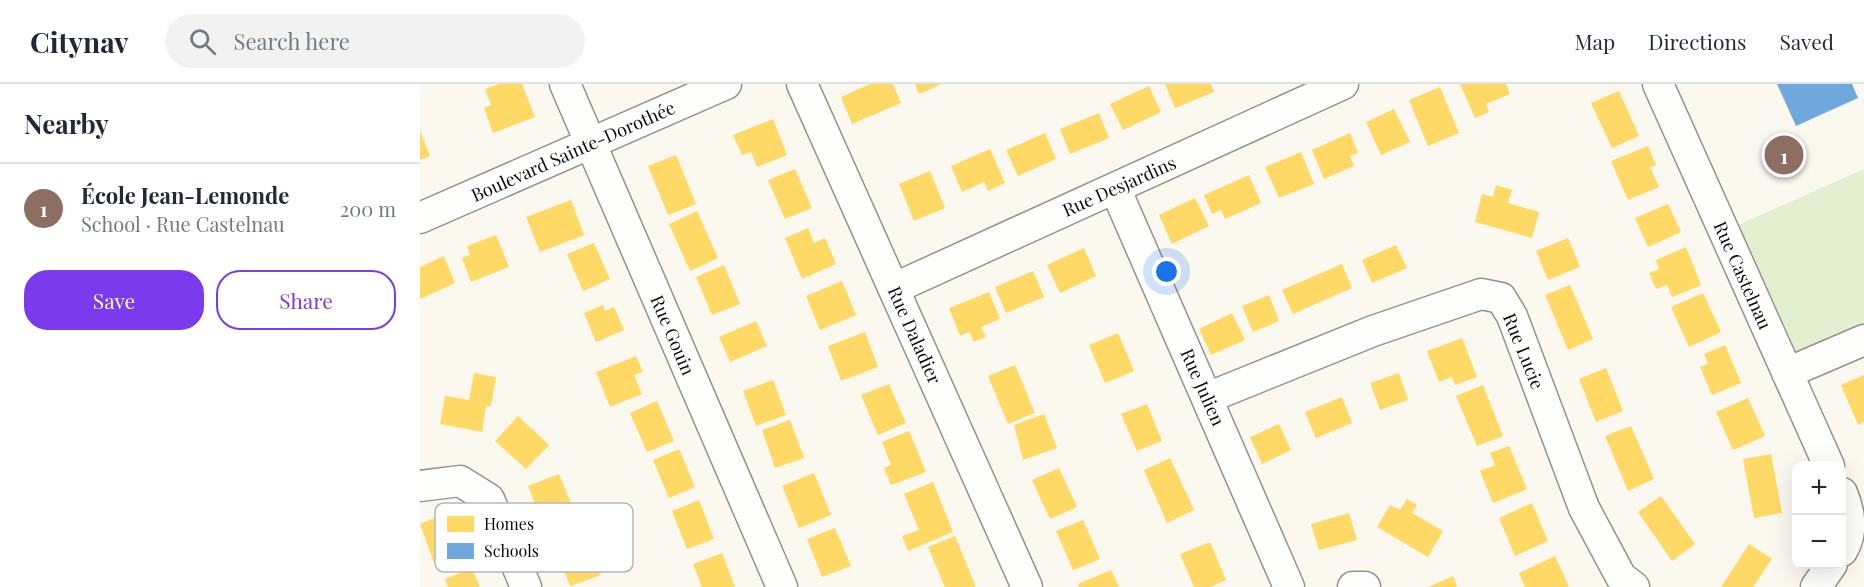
<!DOCTYPE html>
<html lang="en">
<head>
<meta charset="utf-8">
<style>
	:root { --surface:#fff; --page:#f2f2f3; --text:#1f2937; --muted:#747a83; --line:#e0e1e3; --accent:#7c3aed }
	body { margin:0; font-family:"Playfair Display",serif; background:var(--page); color:var(--text) }
	.controls { position:absolute; right:18px; bottom:18px; display:grid; overflow:hidden; border-radius:12px; box-shadow:0 6px 24px #0002 }
	.controls button { width:54px; height:54px; display:grid; place-items:center; padding:0; border:0; border-bottom:2px solid var(--line); background:var(--surface); color:var(--text); font:30px sans-serif }
	.you { position:absolute; left:747px; top:188px; width:21px; height:21px; margin:-15px; border:4px solid #fff; border-radius:50%; background:#1a73e8; box-shadow:0 0 0 9px #1a73e833 }
	.badge { display:grid; place-items:center; width:39px; height:39px; border-radius:50%; background:var(--accent); color:#fff; font-size:20px; font-weight:700 }
	.pin { position:absolute; translate:-50% -50%; border:3px solid #fff; box-shadow:0 2px 6px #0006 }
	.list { margin:0; padding:0; list-style:none }
	h2 { display:flex; justify-content:space-between; align-items:center; height:78px; margin:0; padding:0 24px; font-size:26px }
	h2 small { font-size:20px; font-weight:400; color:var(--muted) }
	.list li { display:grid; grid-template-columns:39px 1fr auto; gap:18px; align-items:center; box-sizing:border-box; height:90px; padding:0 24px; border-top:2px solid var(--line) }
	.list b { display:block; font-size:22px; white-space:nowrap }
	.list p { margin:0; font-size:20px; white-space:nowrap; color:var(--muted) }
	.list em { font-size:20px; font-style:normal; color:var(--muted) }
	.actions { display:flex; gap:12px; padding:18px 24px }
	.actions a { flex:1; padding:14px 0; border:2px solid var(--accent); border-radius:24px; text-align:center; font-size:21px; color:var(--accent) }
	.actions .main { background:var(--accent); color:#fff }
	.icon { flex:none; width:33px; height:33px; fill:none; stroke:currentColor; stroke-width:2; stroke-linecap:round; stroke-linejoin:round }
	.map { position:relative; flex:none; width:1444px; height:503px; overflow:hidden }
	header { display:flex; align-items:center; gap:36px; box-sizing:border-box; height:84px; padding:0 30px; background:var(--surface); border-bottom:2px solid var(--line) }
	header strong { font-size:28px }
	nav { display:flex; gap:33px; margin-inline-start:auto; font-size:21px }
	.search { width:420px; height:54px; background:var(--page); display:flex; align-items:center; gap:15px; box-sizing:border-box; padding:0 21px; border-radius:33px; color:var(--muted); font-size:22px }
	main { display:flex }
	aside { flex:1; background:var(--surface) }
	.map>svg:first-child { display:block }
	.green { fill:#e3efcf }
	.homes { fill:#ffd966 }
	.schools { fill:#6fa8dc }
	.lines { fill:none; stroke-linecap:round; stroke-linejoin:round }
	.minor-casing { stroke:#93928e; stroke-width:33 }
	.minor { stroke:#fefefd; stroke-width:30 }
	.labels { text-anchor:middle; dominant-baseline:central; stroke-width:6; stroke-linejoin:round; paint-order:stroke }
	.street-label { font-size:18px; fill:#0b0b0b; stroke:#fff }
	.key { fill:#fff; stroke:#b6b6b6; stroke-width:1.5 }
	.key-label { font-size:16px; fill:#0b0b0b }
</style>
</head>
<body>
<header>
<strong>Citynav</strong>
<div class="search"><svg class="icon" aria-label="search" viewBox="0 0 24 24"><circle cx="10" cy="10" r="6"/><path d="M15 15l6 6"/></svg>Search here</div>
<nav><a>Map</a><a>Directions</a><a>Saved</a></nav>
</header>
<main>
<aside>
<h2>Nearby<small></small></h2>
<ul class="list">
<li><span class="badge" style="background:#8d6e63">1</span><div><b>École Jean-Lemonde</b><p>School · Rue Castelnau</p></div><em>200 m</em></li>
</ul>
<div class="actions"><a class="main">Save</a><a>Share</a></div>
</aside>
<div class="map">
<svg width="1444" height="503" viewBox="0 0 1444 503">
	<rect width="100%" height="100%" fill="#faf8ef"/>
	<path class="green" d="M1444 85V241L1372 269 1316 142Z"/>
	<path class="homes" d="M79 0H102L115 33 73 49 64 24 71 21 65 5Z
		M450 0H473L481 19 432 40 421 13Z
		M495 0H522L499 10Z
		M745 0H791L794 8 755 24Z
		M1040 0H1086L1090 10 1066 20 1069 28 1055 34Z
		M729 2 741 28 703 46 690 20Z
		M1020 3 1039 49 1008 62 989 16Z
		M1199 7 1219 52 1192 64 1171 19Z
		M974 25 990 58 961 71 946 38Z
		M679 29 689 54 650 70 640 45Z
		M353 35 367 71 337 83 331 68 322 71 313 51Z
		M0 47 10 72 0 76Z
		M625 49 636 75 598 92 586 66Z
		M930 49 938 69 930 72 934 82 904 95 892 66Z
		M1228 62 1236 81 1230 83 1239 103 1208 116 1191 77Z
		M570 65 585 99 568 107 564 98 542 108 531 82Z
		M881 68 894 100 859 114 845 83Z
		M256 71 276 120 248 131 228 82Z
		M375 85 392 124 365 135 348 96Z
		M510 87 525 124 494 137 479 100Z
		M829 91 841 119 805 135 801 126 792 130 784 111Z
		M1076 101 1092 106 1088 119 1119 128 1112 154 1055 138 1062 110 1073 113Z
		M775 114 789 142 752 160 739 131Z
		M151 116 164 151 120 168 106 133Z
		M1248 120 1261 148 1228 163 1215 134Z
		M277 127 298 174 270 187 249 140Z
		M388 144 394 159 405 154 416 180 382 195 365 154Z
		M76 151 89 183 51 198 42 174 50 171 47 162Z
		M1148 154 1160 183 1128 196 1116 167Z
		M174 159 190 195 163 207 147 170Z
		M976 161 987 184 952 199 942 176Z
		M1266 163 1281 201 1252 213 1247 201 1236 205 1229 189 1239 185 1236 176Z
		M664 164 676 192 640 209 627 181Z
		M24 172 35 199 0 215V183Z
		M922 180 932 204 873 230 862 206Z
		M304 181 320 220 292 231 276 193Z
		M613 187 624 213 586 229 575 203Z
		M422 197 436 231 400 246 386 212Z
		M1150 201 1173 255 1148 266 1125 211Z
		M569 208 580 235 561 243 566 253 554 258 549 248 540 252 529 224Z
		M1283 209 1301 248 1269 263 1251 223Z
		M849 211 859 237 833 248 822 222Z
		M183 221 185 227 194 223 204 246 176 258 164 229Z
		M812 229 825 256 791 271 779 245Z
		M336 237 347 262 310 278 299 253Z
		M445 248 458 283 421 297 408 262Z
		M698 249 714 287 685 299 669 261Z
		M1042 254 1057 293 1035 301 1032 293 1019 298 1007 267Z
		M1305 261 1321 299 1292 311 1280 283 1288 280 1284 270Z
		M216 272 223 288 214 291 222 310 190 323 176 288Z
		M595 281 615 329 588 340 568 292Z
		M1186 284 1203 327 1176 338 1159 295Z
		M54 289 76 293 71 322H66L62 348 20 340 25 312 49 316Z
		M979 289 988 316 960 326 950 299Z
		M1444 291V338L1438 341 1421 301Z
		M353 296 366 331 336 342 323 307Z
		M469 300 486 339 458 351 441 311Z
		M1063 301 1083 352 1057 362 1036 312Z
		M922 313 932 339 896 354 885 328Z
		M1328 314 1345 352 1313 366 1296 328Z
		M237 317 254 357 227 368 210 329Z
		M727 320 742 357 717 367 701 330Z
		M624 330 637 364 603 376 594 341Z
		M98 332 129 361 106 385 75 357Z
		M370 336 384 374 355 384 342 346Z
		M859 340 871 366 842 380 830 353Z
		M1211 342 1234 395 1208 407 1185 352Z
		M489 347 506 388 471 401 464 384 471 381 462 358Z
		M1089 362 1107 405 1073 419 1060 387 1075 381 1070 369Z
		M259 365 275 403 249 414 233 376Z
		M1351 370 1362 429 1334 434 1323 375Z
		M750 374 774 426 747 439 724 386Z
		M639 384 657 423 630 435 612 396Z
		M394 389 411 431 379 444 362 402Z
		M139 390 154 427 123 440 108 402Z
		M513 398 533 448 488 467 482 452 499 446 484 410Z
		M1241 412 1275 460 1252 477 1218 428Z
		M987 415 997 421 992 429 1023 447 1008 473 957 443 970 421 980 426Z
		M279 416 294 455 267 465 252 427Z
		M1112 419 1128 457 1095 472 1079 434Z
		M28 428 44 467 14 479 0 440Z
		M929 429 937 456 899 466 891 440Z
		M663 436 680 475 653 486 636 447Z
		M415 444 431 482 402 493 387 455Z
		M166 451 181 491 150 502 135 463Z
		M535 452 556 503H525L508 463Z
		M790 458 806 496 790 503H774L760 470Z
		M1329 460 1352 475 1333 503H1301Z
		M302 469 315 503H282L273 480Z
		M1135 472 1149 503H1105L1099 489Z
		M52 484 60 503H28L25 495Z
		M691 486 699 503H659L658 500Z
		M1033 492 1037 503H1008Z"/>
	<path class="schools" d="M1357 0H1432L1438 14 1376 42Z"/>
	<g class="lines">
		<g class="minor-casing">
			<path id="minor" d="M145 0 362 503
				M382 0 607 503
				M1238 0 1409 382
				M695 104 869 503
				M0 134 306 0
				M475 204 923 0
				M1367 289 1444 256
				M787 314 953 247 1061 210 1081 214 1092 232 1164 424 1201 493 1214 503
				M0 402 40 397 69 415 106 503
				M1422 409C1430 428 1433 449 1422 467
				M933 503H945
				M1396 503 1412 480"/>
		</g>
		<use href="#minor" class="minor"/>
	</g>
	<g class="labels">
		<g class="street-label">
			<text transform="translate(153 67) rotate(-24)">Boulevard Sainte-Dorothée</text>
			<text transform="translate(699 102) rotate(-24)">Rue Desjardins</text>
			<text transform="translate(1323 191) rotate(66)">Rue Castelnau</text>
			<text transform="translate(253 251) rotate(67)">Rue Gouin</text>
			<text transform="translate(495 251) rotate(66)">Rue Daladier</text>
			<text transform="translate(1104 267) rotate(68)">Rue Lucie</text>
			<text transform="translate(783 303) rotate(66)">Rue Julien</text>
		</g>
	</g>
	<rect x="15" y="419" width="198" height="69" rx="9" class="key"/>
	<rect x="27" y="432" width="27" height="16" fill="#ffd966"/>
	<rect x="27" y="459" width="27" height="16" fill="#6fa8dc"/>
	<g class="key-label">
		<text x="64" y="446">Homes</text>
		<text x="64" y="473">Schools</text>
	</g>
</svg>
<div class="controls">
<button>+</button>
<button>−</button>
</div>
<div class="you"></div>
<div class="pin badge" style="left:1364px;top:71px;background:#8d6e63">1</div>
</div>
</main>
</body>
</html>
